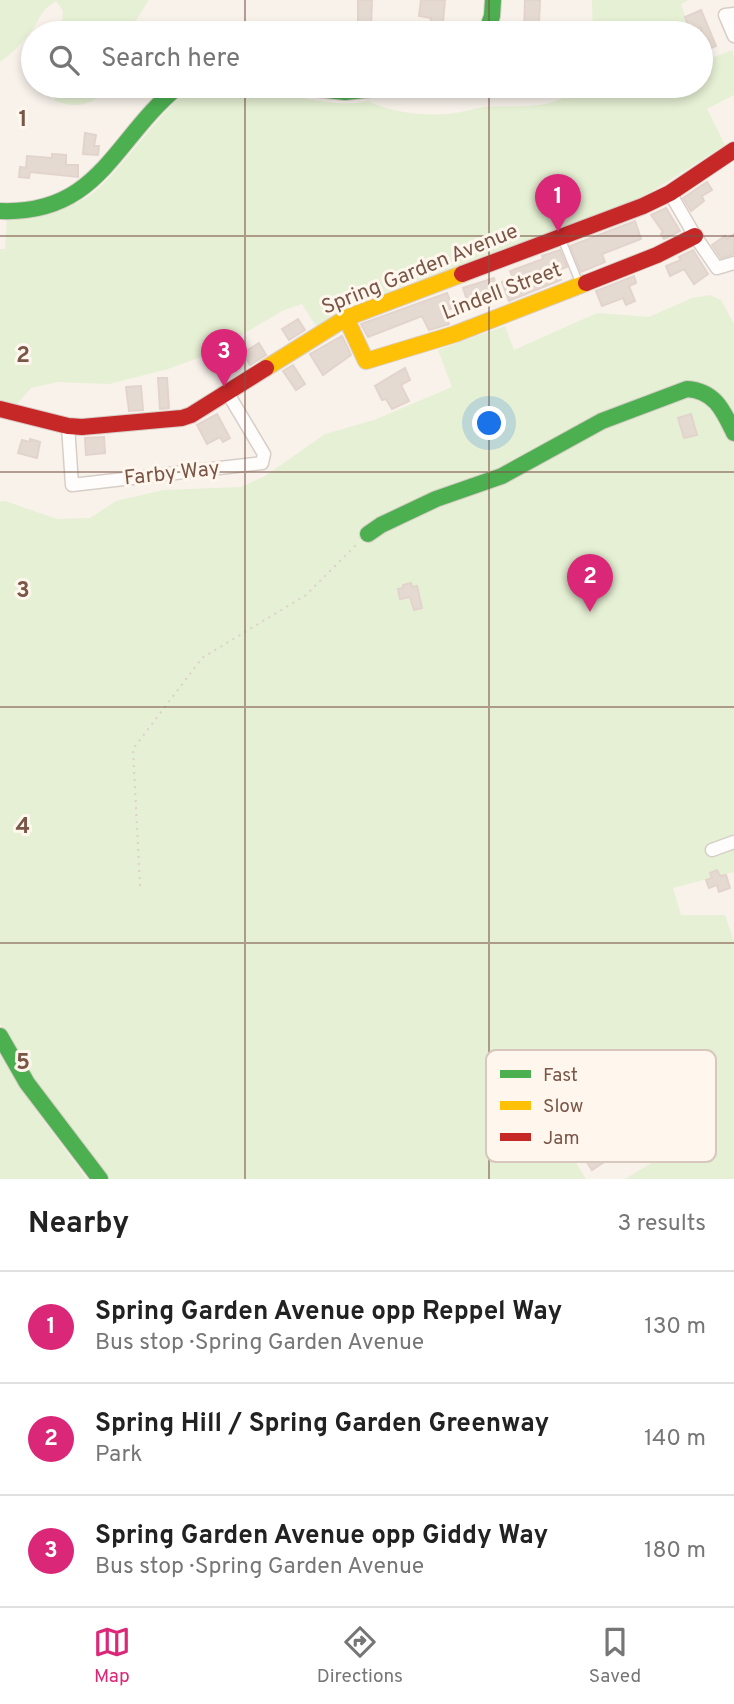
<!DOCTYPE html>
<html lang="en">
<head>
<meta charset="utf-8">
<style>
	:root { --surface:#fff; --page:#f2f2f2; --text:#222; --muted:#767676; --line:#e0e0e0; --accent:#db2777 }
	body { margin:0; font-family:Overpass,sans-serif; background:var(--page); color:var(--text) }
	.you { position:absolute; left:490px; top:424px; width:24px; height:24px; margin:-18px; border:5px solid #fff; border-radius:50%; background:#1a73e8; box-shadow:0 0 0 10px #1a73e833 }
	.badge { display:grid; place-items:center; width:46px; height:46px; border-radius:50%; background:var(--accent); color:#fff; font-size:23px; font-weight:700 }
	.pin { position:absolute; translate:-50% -58px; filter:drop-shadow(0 2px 4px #0008) }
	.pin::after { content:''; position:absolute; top:37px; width:24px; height:21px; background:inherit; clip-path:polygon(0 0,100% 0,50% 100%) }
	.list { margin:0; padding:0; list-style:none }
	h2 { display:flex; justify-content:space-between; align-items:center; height:91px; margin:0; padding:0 28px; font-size:30px }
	h2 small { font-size:23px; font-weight:400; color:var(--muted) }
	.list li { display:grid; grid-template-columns:46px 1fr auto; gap:21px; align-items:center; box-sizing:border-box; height:112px; padding:0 28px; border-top:2px solid var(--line) }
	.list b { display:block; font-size:26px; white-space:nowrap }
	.list p { margin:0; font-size:23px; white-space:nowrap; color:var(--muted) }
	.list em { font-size:23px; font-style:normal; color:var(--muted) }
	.icon { flex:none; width:38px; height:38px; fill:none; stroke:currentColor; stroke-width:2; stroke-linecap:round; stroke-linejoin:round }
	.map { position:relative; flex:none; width:734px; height:1179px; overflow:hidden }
	.search { position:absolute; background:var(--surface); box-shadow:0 4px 10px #0003; left:21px; right:21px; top:21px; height:77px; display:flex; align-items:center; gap:18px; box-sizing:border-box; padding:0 24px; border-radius:38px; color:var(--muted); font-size:26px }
	.sheet { height:427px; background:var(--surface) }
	nav { display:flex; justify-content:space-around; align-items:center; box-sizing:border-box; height:98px; border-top:2px solid var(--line); background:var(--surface); font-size:19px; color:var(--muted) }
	nav a { display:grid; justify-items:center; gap:4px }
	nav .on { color:var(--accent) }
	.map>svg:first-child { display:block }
	.green { fill:#e6f0d4 }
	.building { fill:#e5dad2; stroke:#e2d4cd; stroke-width:2 }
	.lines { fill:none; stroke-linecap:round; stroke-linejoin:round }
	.lane-casing { stroke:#d7cec8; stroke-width:9 }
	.street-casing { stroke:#d7cec8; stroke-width:15 }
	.fast-casing { stroke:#d8cdc7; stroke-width:18 }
	.slow-casing { stroke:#d8cdc7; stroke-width:18 }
	.jam-casing { stroke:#d8cdc7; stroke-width:18 }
	.path { stroke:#dcd1cd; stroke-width:2; stroke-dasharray:2 5; stroke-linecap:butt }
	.lane { stroke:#fefdfc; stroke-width:6 }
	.street { stroke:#fefdfc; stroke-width:12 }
	.fast { stroke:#4caf50; stroke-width:16 }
	.slow { stroke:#ffc107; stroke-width:16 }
	.jam { stroke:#c62828; stroke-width:16 }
	.grid { fill:none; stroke:#7a5647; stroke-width:2; stroke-opacity:0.55 }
	.labels { text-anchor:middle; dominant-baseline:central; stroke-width:6; stroke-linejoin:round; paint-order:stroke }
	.street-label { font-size:21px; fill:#7a5647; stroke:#fff7ee }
	.key { fill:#fff7ee; stroke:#d7c7bc; stroke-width:2 }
	.key-label { font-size:19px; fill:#7a5647 }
	.grid-label { font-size:23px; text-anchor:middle; font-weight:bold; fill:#7a5647; stroke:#fff7ee; stroke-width:6; stroke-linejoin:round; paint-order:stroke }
</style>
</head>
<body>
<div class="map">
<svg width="734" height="1179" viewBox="0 0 734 1179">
	<rect width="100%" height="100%" fill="#f8f2eb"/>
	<path class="green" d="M0 0H149L128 33H61L63 11 56 1C37 14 43 15 32 30 23 42 12 54 0 62Z
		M592 0H689L681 4 691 33H593Z
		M732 50 734 57V95L707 109 725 145 643 197 347 307 316 326 302 304 284 310 209 354 168 369 109 384 57 382 31 388 16 405 0 401V249H5L7 218C33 214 60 212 84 199 106 187 136 145 154 125 164 114 179 95 193 89 238 71 318 113 368 101 389 112 423 116 447 114 460 113 472 109 484 107 512 104 558 113 576 86H701V62Z
		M54 86H106C96 107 75 108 55 101Z
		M710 295 721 300 734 324V872L673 888 681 915H725L734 941V1179H625L653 1162 598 1077 544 1110 586 1179H109L45 1097 0 1024V502L5 501 57 519 90 518 116 501 163 490 241 487 265 476 325 434 374 420 452 387 438 350 505 326 514 350 597 313 649 317 692 298Z
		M0 1055 32 1105 87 1179H0Z"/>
	<path class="building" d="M358 0H372L371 27 358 26Z
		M421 0H445L442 32 429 31 431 18 419 16Z
		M525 0H540L539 22H545L544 32 524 31Z
		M701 10 716 46 701 52V27L695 30 694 27 690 29 685 17Z
		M85 133 96 135 94 146H99L98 155 83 154Z
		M52 154 66 155V165H78V177L30 172 29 178 19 177 20 167 26 168 27 156 52 158Z
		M707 182 712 190 702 196 704 201 691 211 683 198Z
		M666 208 680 231 664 239 661 234 663 232 651 215Z
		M635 221 641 239 602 254 605 262 581 272 570 246Z
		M734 234V254L721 258 712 245 725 236 727 239Z
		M560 250 567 267 558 270 561 280 509 301 502 282 513 278 510 271 543 259 542 256Z
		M693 250 708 274 694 284 684 269 670 276 666 266 681 260 679 257Z
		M634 276 636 283 629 286 635 301 626 305 623 298 602 306 596 291Z
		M494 278 497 287 475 296 476 300 468 303 463 288Z
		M447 293 453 308 443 311 449 324 429 330 422 316 368 337 361 324Z
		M298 319 305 330 289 340 282 329Z
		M342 336 351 355 323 375 310 354Z
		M259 343 266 355 250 365 243 353Z
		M293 365 305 384 296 390 283 371Z
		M405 368 410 380 401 385 409 401 392 409 386 399 382 400 375 386Z
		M158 378H167L169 408 160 409Z
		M141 386 143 410 129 411 126 387Z
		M217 414 230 438 223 442 220 437 207 444 197 425Z
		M691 414 697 435 684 438 678 418Z
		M104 437 105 453 86 455 85 438Z
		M30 439 40 442 37 458 18 453 22 440 30 442Z
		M411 583 412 587 417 586 422 608 414 610 410 597 400 599 398 589 403 588V585Z
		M717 870 720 876 726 875 730 888 719 892 717 885 709 888 706 880 712 878 710 873Z
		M571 1115 584 1135 607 1120 625 1148 592 1170 561 1122Z"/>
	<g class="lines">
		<g class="lane-casing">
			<path id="lane" d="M562 240 579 282"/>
		</g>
		<g class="street-casing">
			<path id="street" d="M734 14 725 15 734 36
				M670 193 695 236 717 268 734 263
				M68 426 72 485 262 463 264 454 227 392
				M712 850 734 842"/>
		</g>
		<g class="fast-casing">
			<path id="fast" d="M486 33 492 16 493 0
				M291 86 345 92 399 86
				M0 211C100 215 114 138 179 86
				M368 534 381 525 436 499 502 476 602 421 687 389C715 391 723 410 734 433
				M0 1036 27 1083 100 1179"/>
		</g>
		<g class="slow-casing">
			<path id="slow" d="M346 318 366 361 455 334 586 283
				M266 368 346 318 462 274"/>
		</g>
		<g class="jam-casing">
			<path id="jam" d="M462 274 643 206 670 193 734 150
				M586 283 657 255 695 236
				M0 409 68 426 82 427 182 418 191 415 266 368"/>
		</g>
		<path class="path" d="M140 886 133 749 202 658 306 595 358 543"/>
		<use href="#lane" class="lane"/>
		<use href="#street" class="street"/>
		<use href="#fast" class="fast"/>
		<use href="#slow" class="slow"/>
		<use href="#jam" class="jam"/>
	</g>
	<path class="grid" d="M245 0V33M489 0V33M245 86V1179M489 86V1179M0 236H734M0 472H734M0 707H734M0 943H734"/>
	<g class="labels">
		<g class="street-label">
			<text transform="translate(420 270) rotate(-22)">Spring Garden Avenue</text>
			<text transform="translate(502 292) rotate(-21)">Lindell Street</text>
			<text transform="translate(172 474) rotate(-6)">Farby Way</text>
		</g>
	</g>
	<rect x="486" y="1050" width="230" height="112" rx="10" class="key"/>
	<rect x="500" y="1070" width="31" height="8" fill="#4caf50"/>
	<rect x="500" y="1101" width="31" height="9" fill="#ffc107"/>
	<rect x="500" y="1133" width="31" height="8" fill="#c62828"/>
	<g class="key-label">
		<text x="543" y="1081">Fast</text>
		<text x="543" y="1112">Slow</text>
		<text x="543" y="1144">Jam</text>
	</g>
	<g class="grid-label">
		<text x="23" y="126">1</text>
		<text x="23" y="362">2</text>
		<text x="23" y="597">3</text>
		<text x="23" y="833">4</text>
		<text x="23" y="1069">5</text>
	</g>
</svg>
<div class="you"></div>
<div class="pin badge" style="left:558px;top:232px">1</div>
<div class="pin badge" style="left:590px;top:612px">2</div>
<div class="pin badge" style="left:224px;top:387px">3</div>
<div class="search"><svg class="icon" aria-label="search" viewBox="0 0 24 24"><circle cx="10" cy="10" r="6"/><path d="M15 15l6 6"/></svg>Search here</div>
</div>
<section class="sheet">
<h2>Nearby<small>3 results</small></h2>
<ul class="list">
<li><span class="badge">1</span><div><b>Spring Garden Avenue opp Reppel Way</b><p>Bus stop · Spring Garden Avenue</p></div><em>130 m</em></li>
<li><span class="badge">2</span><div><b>Spring Hill / Spring Garden Greenway</b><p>Park</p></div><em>140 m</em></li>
<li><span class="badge">3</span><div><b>Spring Garden Avenue opp Giddy Way</b><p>Bus stop · Spring Garden Avenue</p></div><em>180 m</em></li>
</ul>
</section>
<nav>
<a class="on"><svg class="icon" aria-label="map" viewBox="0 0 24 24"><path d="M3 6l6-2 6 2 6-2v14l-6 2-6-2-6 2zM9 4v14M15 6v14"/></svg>Map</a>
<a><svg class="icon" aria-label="directions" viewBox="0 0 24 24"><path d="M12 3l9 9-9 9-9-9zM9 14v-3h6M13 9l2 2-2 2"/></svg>Directions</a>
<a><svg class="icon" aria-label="saved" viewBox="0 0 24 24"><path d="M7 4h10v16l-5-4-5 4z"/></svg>Saved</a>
</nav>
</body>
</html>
